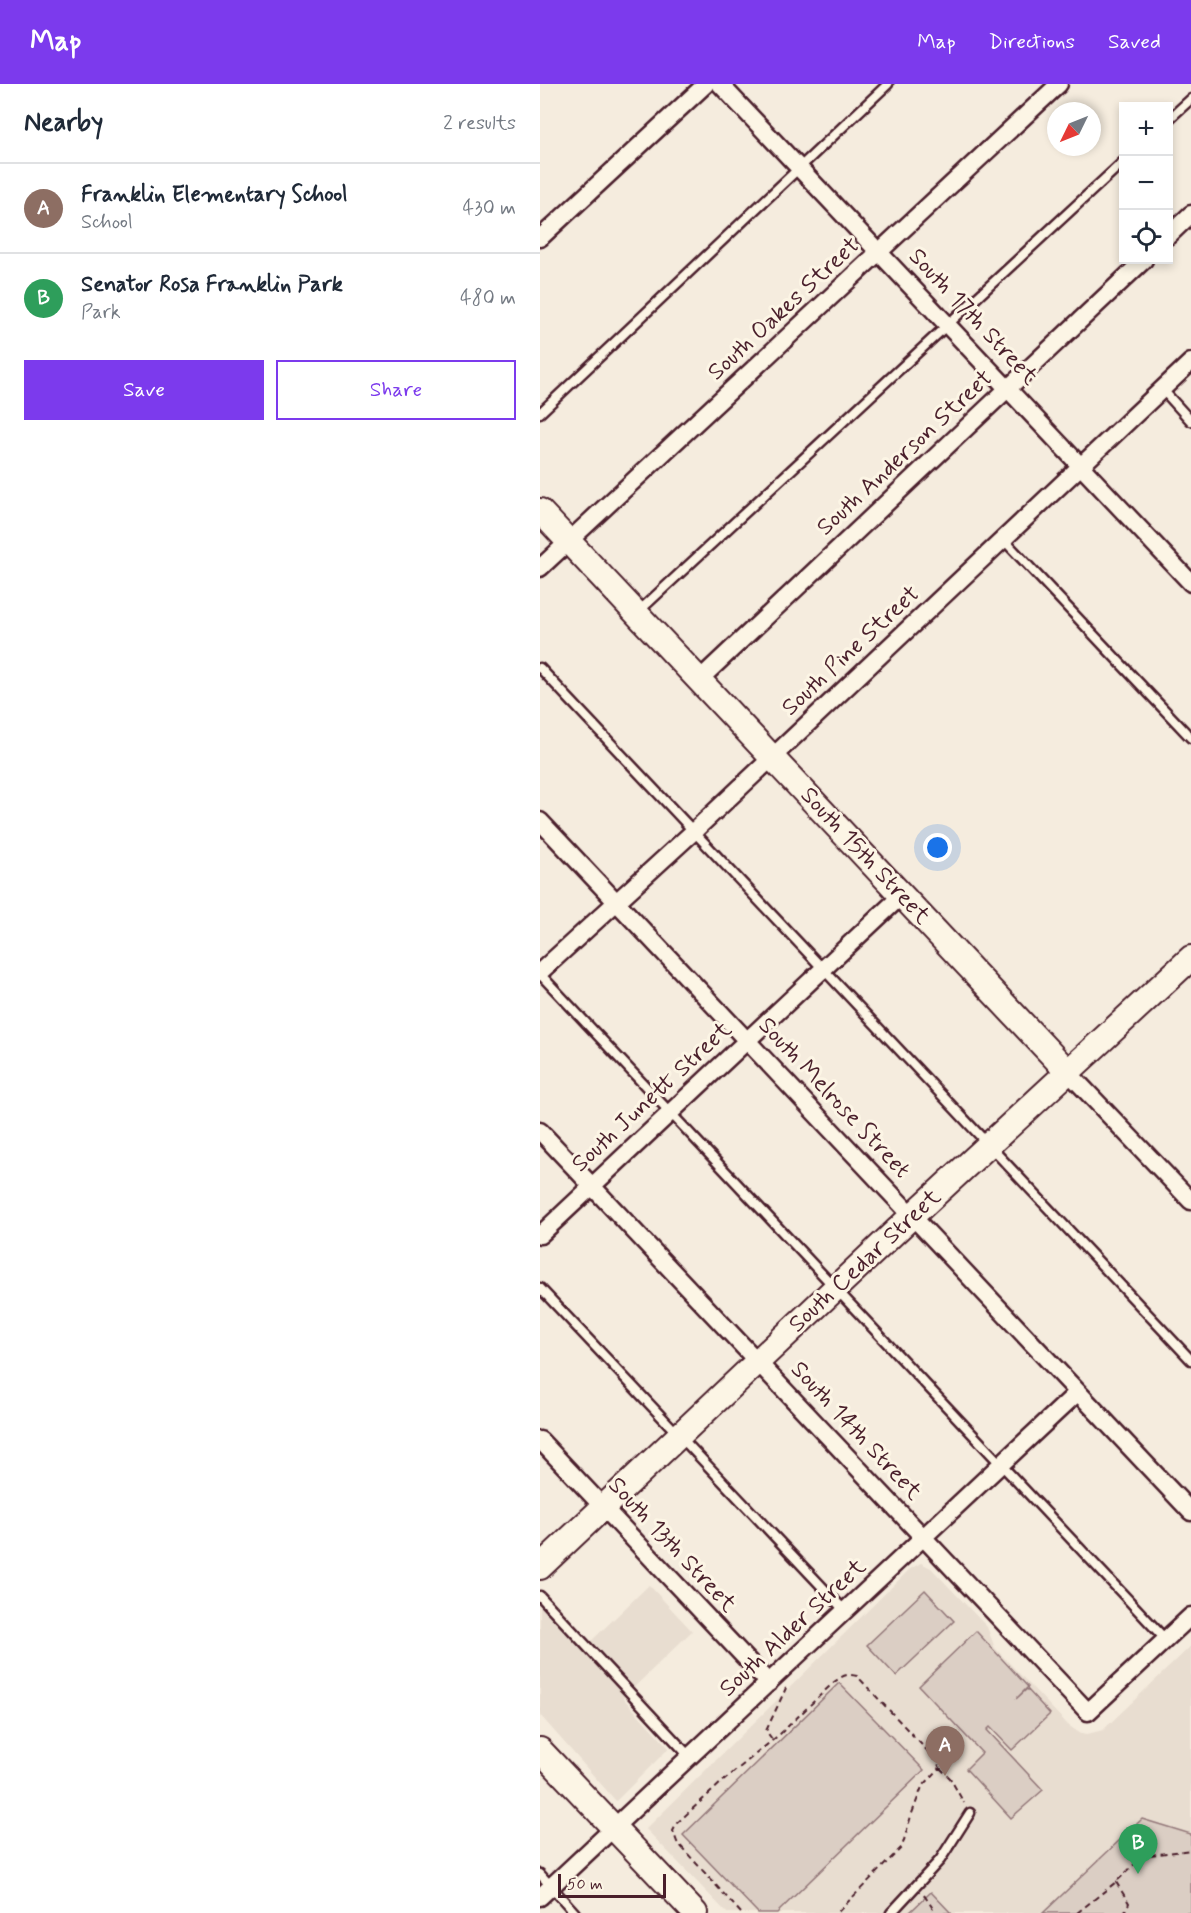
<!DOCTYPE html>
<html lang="en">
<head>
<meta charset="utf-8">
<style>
	:root { --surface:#fff; --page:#f6f6f7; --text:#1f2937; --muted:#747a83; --line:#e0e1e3; --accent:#7c3aed }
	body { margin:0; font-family:Mynerve,sans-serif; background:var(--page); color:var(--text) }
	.controls { position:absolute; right:18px; top:18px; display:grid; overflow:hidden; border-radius:0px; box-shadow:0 3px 9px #0003 }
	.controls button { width:54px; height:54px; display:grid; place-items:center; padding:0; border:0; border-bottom:2px solid var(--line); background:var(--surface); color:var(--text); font:30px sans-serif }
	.compass { position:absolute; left:507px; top:18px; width:54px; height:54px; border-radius:50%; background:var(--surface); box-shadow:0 3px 9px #0003; rotate:227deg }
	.scale { position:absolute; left:18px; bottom:15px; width:108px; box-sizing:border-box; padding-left:6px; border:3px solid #4a1f2b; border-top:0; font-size:16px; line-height:21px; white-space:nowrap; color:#4a1f2b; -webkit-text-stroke:4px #fcf5e5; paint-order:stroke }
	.you { position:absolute; left:398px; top:764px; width:21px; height:21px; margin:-15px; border:4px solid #fff; border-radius:50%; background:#1a73e8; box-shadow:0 0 0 9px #1a73e833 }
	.badge { display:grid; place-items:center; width:39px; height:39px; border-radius:50%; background:var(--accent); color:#fff; font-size:20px; font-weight:700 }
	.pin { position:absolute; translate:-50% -50px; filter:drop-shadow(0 2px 3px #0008) }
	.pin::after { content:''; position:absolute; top:32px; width:21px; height:18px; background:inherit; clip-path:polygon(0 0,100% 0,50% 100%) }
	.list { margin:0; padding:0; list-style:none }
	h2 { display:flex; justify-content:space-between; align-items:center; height:78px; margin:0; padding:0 24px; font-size:26px }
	h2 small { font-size:20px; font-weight:400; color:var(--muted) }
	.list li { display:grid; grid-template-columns:39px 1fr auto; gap:18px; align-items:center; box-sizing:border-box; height:90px; padding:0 24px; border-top:2px solid var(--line) }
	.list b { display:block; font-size:22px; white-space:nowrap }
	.list p { margin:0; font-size:20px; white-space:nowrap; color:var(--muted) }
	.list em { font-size:20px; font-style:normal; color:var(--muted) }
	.actions { display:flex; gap:12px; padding:18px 24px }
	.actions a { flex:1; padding:14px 0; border:2px solid var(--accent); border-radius:0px; text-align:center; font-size:21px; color:var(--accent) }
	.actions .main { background:var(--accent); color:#fff }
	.icon { flex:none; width:33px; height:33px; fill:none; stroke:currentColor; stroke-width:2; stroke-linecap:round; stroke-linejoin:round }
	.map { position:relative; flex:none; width:651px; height:1829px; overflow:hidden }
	header { display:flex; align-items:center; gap:36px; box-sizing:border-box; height:84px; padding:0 30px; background:var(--accent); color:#fff }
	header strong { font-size:28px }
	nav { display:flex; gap:33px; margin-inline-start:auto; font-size:21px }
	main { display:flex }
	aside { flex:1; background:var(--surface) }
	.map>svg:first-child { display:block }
	.built { fill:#e8ddd0 }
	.green { fill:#dbcec4; stroke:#927678; stroke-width:1.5 }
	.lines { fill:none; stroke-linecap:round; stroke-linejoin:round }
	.lane-casing { stroke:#4a1f2b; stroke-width:13 }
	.street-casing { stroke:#4a1f2b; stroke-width:21 }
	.secondary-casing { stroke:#4a1f2b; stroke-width:28 }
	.path { stroke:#4a1f2b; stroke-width:2; stroke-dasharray:6 4.5; stroke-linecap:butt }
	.lane { stroke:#fcf5e5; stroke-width:8 }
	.street { stroke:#fcf5e5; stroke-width:16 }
	.secondary { stroke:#fcf5e5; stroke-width:24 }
	.labels { text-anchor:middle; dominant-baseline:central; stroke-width:6; stroke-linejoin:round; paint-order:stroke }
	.street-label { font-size:24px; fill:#4a1f2b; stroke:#fcf5e5 }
</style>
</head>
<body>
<header>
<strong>Map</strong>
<nav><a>Map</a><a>Directions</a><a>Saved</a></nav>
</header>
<main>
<aside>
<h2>Nearby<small>2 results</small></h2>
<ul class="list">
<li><span class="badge" style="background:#8d6e63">A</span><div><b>Franklin Elementary School</b><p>School</p></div><em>430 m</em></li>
<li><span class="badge" style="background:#2e9e5b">B</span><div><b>Senator Rosa Franklin Park</b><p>Park</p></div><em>480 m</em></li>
</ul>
<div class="actions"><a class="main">Save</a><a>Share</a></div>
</aside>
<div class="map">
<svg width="651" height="1829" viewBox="0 0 651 1829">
	<rect width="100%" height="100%" fill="#f5ecde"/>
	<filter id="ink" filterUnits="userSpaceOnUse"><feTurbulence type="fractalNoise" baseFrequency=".0167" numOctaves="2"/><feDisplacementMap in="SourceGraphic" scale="12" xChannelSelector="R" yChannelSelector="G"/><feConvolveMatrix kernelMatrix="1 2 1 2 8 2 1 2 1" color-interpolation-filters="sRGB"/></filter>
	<g filter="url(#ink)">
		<path class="built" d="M381 1479 391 1484 447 1543 455 1564 528 1641 538 1648 547 1650 563 1646 651 1562V1750L602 1735 503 1829H411L391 1808 369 1829H187L106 1745 370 1485Z
			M109 1501 152 1547 83 1614 129 1664 76 1717 0 1631V1521L42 1566Z"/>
		<path class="green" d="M385 1506 414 1537 356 1592 327 1561Z
			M436 1547 488 1603 476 1615 487 1605 510 1630 472 1666 450 1643 447 1646 503 1706 471 1734 426 1685 442 1669 379 1602Z
			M299 1599 384 1686 237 1829H218L143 1751Z
			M602 1735 651 1750V1829H503Z
			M391 1808 411 1829H369Z"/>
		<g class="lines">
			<g class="lane-casing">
				<path id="lane" d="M628 36 651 15
					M622 305 651 337
					M0 329 348 0
					M464 456 651 654
					M97 529 584 77
					M0 584 651 1276
					M0 890 626 1556
					M0 1204 305 1527
					M0 1512 150 1673
					M0 1790 35 1829
					M351 1829 400 1776 430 1729"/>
			</g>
			<g class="street-casing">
				<path id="street" d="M180 0 651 499
					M628 152 651 130
					M0 154 166 0
					M0 484 519 0
					M159 596 604 176
					M0 737 651 1428
					M0 888 153 748 651 278
					M529 989 651 1117
					M0 1047 548 1628 651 1532
					M0 1151 362 811
					M0 1356 229 1599
					M0 1813 538 1308"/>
			</g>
			<g class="secondary-casing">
				<path id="secondary" d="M0 427 529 989
					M0 1483 372 1132 651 874
					M0 1666 155 1829"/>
			</g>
			<path class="path" d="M232 1655 226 1647 246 1604
				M400 1684 410 1694 424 1719
				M576 1798 589 1819 584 1829
				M384 1811 396 1829
				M201 1829 137 1758 133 1747 137 1739 182 1698 240 1650 294 1598C303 1592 306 1589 317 1592L396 1676 400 1684 382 1703 371 1732 362 1763 297 1829
				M537 1829 576 1798 603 1772 651 1766"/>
			<use href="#lane" class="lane"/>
			<use href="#street" class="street"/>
			<use href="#secondary" class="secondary"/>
		</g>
	</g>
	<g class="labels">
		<g class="street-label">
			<text transform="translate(244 225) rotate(-43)">South Oakes Street</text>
			<text transform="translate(433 233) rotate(47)">South 17th Street</text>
			<text transform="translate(365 369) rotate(-43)">South Anderson Street</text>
			<text transform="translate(311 567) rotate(-43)">South Pine Street</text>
			<text transform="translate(325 772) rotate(47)">South 15th Street</text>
			<text transform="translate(112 1013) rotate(-43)">South Junett Street</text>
			<text transform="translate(294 1014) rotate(47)">South Melrose Street</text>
			<text transform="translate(325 1177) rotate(-43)">South Cedar Street</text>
			<text transform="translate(316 1347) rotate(47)">South 14th Street</text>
			<text transform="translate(132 1461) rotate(47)">South 13th Street</text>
			<text transform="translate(253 1544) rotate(-43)">South Alder Street</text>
		</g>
	</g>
</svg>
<div class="controls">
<button>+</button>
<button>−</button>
<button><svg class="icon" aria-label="locate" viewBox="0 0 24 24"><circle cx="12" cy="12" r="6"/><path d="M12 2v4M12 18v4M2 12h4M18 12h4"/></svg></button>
</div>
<svg class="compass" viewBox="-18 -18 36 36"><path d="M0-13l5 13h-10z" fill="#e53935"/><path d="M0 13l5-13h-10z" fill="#747a83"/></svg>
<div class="scale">50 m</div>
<div class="you"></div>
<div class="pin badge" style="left:405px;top:1692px;background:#8d6e63">A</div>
<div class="pin badge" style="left:598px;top:1790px;background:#2e9e5b">B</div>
</div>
</main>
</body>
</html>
